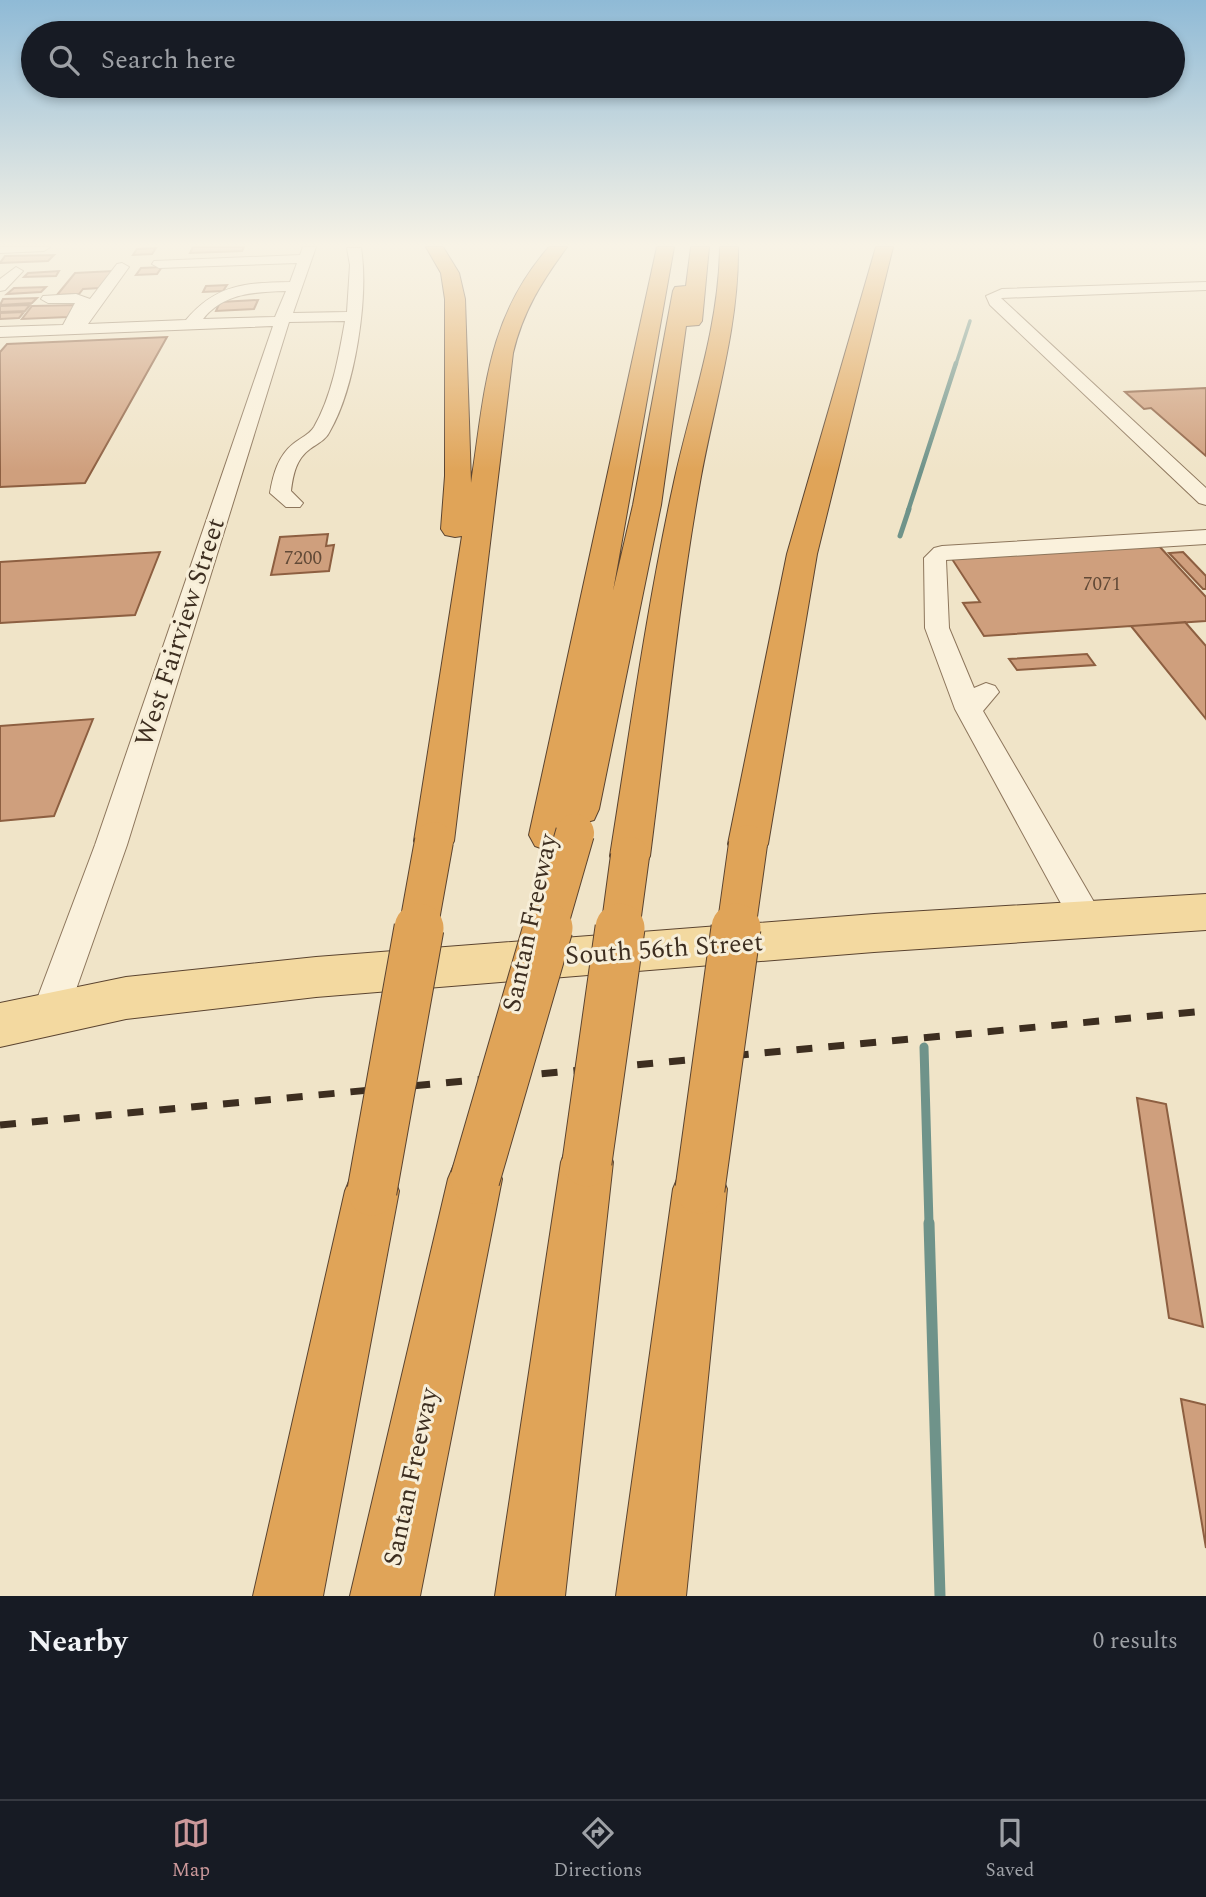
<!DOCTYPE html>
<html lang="en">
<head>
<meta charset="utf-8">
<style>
	:root { --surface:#171b24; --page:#242831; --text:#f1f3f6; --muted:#9ea1a6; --line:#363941; --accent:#cc999b }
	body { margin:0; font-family:Spectral,serif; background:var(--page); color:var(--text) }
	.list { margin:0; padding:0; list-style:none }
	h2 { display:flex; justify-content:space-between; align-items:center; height:91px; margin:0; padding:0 28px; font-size:30px }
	h2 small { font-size:23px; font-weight:400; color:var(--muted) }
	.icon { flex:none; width:38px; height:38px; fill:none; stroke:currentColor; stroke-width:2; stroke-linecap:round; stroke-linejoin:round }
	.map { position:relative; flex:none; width:1206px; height:1596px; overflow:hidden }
	.search { position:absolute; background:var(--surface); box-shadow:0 4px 10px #0003; left:21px; right:21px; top:21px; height:77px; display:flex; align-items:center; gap:18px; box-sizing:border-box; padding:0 24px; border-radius:38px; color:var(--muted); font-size:26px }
	.sheet { height:203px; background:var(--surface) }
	nav { display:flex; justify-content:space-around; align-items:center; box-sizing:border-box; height:98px; border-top:2px solid var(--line); background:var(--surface); font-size:19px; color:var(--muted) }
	nav a { display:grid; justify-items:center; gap:4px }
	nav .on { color:var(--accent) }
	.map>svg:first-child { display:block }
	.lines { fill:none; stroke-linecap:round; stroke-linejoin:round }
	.stream-far4 { stroke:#6f938a; stroke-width:3.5 }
	.stream-far3 { stroke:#6f938a; stroke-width:4.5 }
	.stream-far2 { stroke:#6f938a; stroke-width:5 }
	.stream-far1 { stroke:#6f938a; stroke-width:9 }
	.stream { stroke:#6f938a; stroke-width:11 }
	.building { fill:#cf9f7d; stroke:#8d5f41; stroke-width:2 }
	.minor-casing { stroke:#8d765c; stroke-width:2 }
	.major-casing { stroke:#5b4430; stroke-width:2 }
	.highway-casing { stroke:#5b4430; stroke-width:2 }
	.minor { fill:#faf1dc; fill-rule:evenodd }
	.major { fill:#f3d9a0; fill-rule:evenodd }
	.highway { fill:#e0a458; fill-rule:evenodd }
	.rail { stroke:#3d2e20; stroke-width:7; stroke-dasharray:16 16; stroke-linecap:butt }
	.highway-bridge-far1-casing { stroke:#5b4430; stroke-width:40; stroke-linecap:butt }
	.highway-bridge-casing { stroke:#5b4430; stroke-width:51; stroke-linecap:butt }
	.highway-bridge-far1 { stroke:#e0a458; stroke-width:38 }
	.highway-bridge { stroke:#e0a458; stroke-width:49 }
	.labels { text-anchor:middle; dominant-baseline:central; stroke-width:6; stroke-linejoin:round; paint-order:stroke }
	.far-number-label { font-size:19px; fill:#624a37 }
	.street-label { font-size:26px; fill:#3d2e20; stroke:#f7eed8 }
</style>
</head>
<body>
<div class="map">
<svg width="1206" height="1596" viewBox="0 0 1206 1596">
	<rect width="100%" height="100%" fill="#f0e4c8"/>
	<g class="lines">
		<path class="stream-far4" d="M956 364 970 321"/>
		<path class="stream-far3" d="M908 511 956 363"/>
		<path class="stream-far2" d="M900 536 909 509"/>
		<path class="stream-far1" d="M924 1047 929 1224"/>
		<path class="stream" d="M929 1223 940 1596"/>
	</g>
	<path class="building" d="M193 247H244L242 251 190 253Z
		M156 248 152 254 133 255 137 249Z
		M54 255 48 261 0 263 5 256Z
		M162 267 157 274 136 275 141 268Z
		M59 271 56 276 24 277 28 273Z
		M112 271 100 288 83 289 79 294 57 295 75 273Z
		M227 285 223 291 203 292 206 286Z
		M46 287 41 292 7 294 14 288Z
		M37 298 32 303 0 305 3 299Z
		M258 300 254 309 216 311 220 302Z
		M30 305 25 311 0 312V306Z
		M78 305 68 317 22 319 32 306Z
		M24 312 19 318 0 319V313Z
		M167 337 85 483 0 487V352L7 344Z
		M1206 388V456L1151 408 1144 409 1125 392Z
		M328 534 326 546 334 545 329 571 271 575 280 537Z
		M1159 546 1206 597V621L984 636 963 603 980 602 952 559Z
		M160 552 135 615 0 623V562Z
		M1183 552 1206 576V589H1203L1169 553Z
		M1185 622 1206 646V719L1131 626Z
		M1087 654 1095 665 1017 670 1009 659Z
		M93 719 54 816 0 821V726Z
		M1137 1098 1166 1104 1203 1327 1169 1318Z
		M1181 1399 1206 1405V1548Z"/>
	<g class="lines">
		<g class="minor-casing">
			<path id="minor" d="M0 247H50L44 251 0 253Z
				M303 247H316L293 313 347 312 350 265 347 248H361C369 297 355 388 330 431 326 440 318 443 310 449 296 459 293 475 291 491L303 503 300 507H286L270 493C273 475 278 456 293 444 300 438 309 435 314 427 332 396 339 355 345 321L289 322 127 845 67 1015 62 1027 49 1032 36 1027 31 1015 95 845 273 326 0 337V327L63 325 75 303H48L41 299 43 296 76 294 90 299 117 264 122 263 129 267 88 324 186 320C216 284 246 283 290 282L297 263 159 268 152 264 154 261 300 255ZM286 291 275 317 203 319C224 293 254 292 286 291Z
				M16 267 23 271 5 290 0 291V279Z
				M1206 282V290L1001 298 1206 488V505L1199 503 990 305 986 296 1002 289Z
				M1206 530V544L946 560 949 628 974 688 986 683 995 686 999 692 983 711 1105 921 1100 931 1088 935 1076 931 955 709 925 628 924 558 934 548 942 546Z"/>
		</g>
		<g class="major-casing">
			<path id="major" d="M1206 894V930L874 952 316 997 126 1019 0 1047V1003L126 977 316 957 874 914Z"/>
		</g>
		<g class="highway-casing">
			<path id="highway" d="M426 247H443L459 273 465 299 471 483C485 393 486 319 549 247H567C542 281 523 311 513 353L454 841 448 852 434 857 420 852 414 841 462 536 455 537 445 535 441 529 445 476V299L441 273Z
				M657 247H674L613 591 633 505 673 291 675 287 686 286 691 247H709L702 321 699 325 686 326 661 505 599 809 594 820 580 824 571 821 563 846 549 851 535 846 529 835Z
				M720 247H738C739 328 714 403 700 482 678 606 666 732 650 856L644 868 630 872 616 868 610 856C630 731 647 606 674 482 691 404 719 329 720 247Z
				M876 247H893L817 554 768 844 762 855 748 860 734 855 728 844 787 554Z
				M587 1136 606 1143 613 1162 565 1596H495L561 1162 568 1143Z
				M475 1152 494 1160 502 1179 420 1596H350L448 1179 456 1160Z
				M700 1162 719 1170 727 1189 686 1596H616L673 1189 681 1170Z
				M372 1164 391 1172 399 1191 323 1596H253L345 1191 353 1172Z"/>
		</g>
		<use href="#minor" class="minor"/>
		<use href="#major" class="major"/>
		<use href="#highway" class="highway"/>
		<path class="rail" d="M0 1125 1206 1011"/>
		<g class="highway-bridge-far1-casing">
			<path id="highway-bridge-far1" d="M418 930 434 841
				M547 930 575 833
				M620 930 630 856
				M736 930 748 844"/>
		</g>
		<g class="highway-bridge-casing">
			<path id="highway-bridge" d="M587 1162 620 928
				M475 1179 548 928
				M700 1189 736 928
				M372 1191 419 928"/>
		</g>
		<use href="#highway-bridge-far1" class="highway-bridge-far1"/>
		<use href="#highway-bridge" class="highway-bridge"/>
	</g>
	<linearGradient id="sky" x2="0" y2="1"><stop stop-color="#8fbad6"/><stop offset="0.52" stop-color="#f8f3e6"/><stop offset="1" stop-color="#f8f3e6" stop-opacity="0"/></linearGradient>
	<rect width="1206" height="471" fill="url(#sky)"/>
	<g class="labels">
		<g class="far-number-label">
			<text x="303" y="558">7200</text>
			<text x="1102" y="584">7071</text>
		</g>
		<g class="street-label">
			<text transform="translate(180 632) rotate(-72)">West Fairview Street</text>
			<text transform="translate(530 923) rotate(-78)">Santan Freeway</text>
			<text transform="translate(664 949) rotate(-4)">South 56th Street</text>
			<text transform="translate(411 1477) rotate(-78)">Santan Freeway</text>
		</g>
	</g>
</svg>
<div class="search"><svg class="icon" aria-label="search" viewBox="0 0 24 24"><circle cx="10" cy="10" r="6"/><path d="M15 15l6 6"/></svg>Search here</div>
</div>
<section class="sheet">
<h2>Nearby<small>0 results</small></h2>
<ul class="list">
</ul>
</section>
<nav>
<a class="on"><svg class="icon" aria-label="map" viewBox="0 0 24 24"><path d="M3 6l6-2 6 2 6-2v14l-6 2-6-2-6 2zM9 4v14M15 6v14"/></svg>Map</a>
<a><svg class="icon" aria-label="directions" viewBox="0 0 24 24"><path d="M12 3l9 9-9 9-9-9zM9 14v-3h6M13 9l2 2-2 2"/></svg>Directions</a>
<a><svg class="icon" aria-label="saved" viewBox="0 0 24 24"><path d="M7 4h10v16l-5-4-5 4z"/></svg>Saved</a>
</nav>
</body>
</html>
